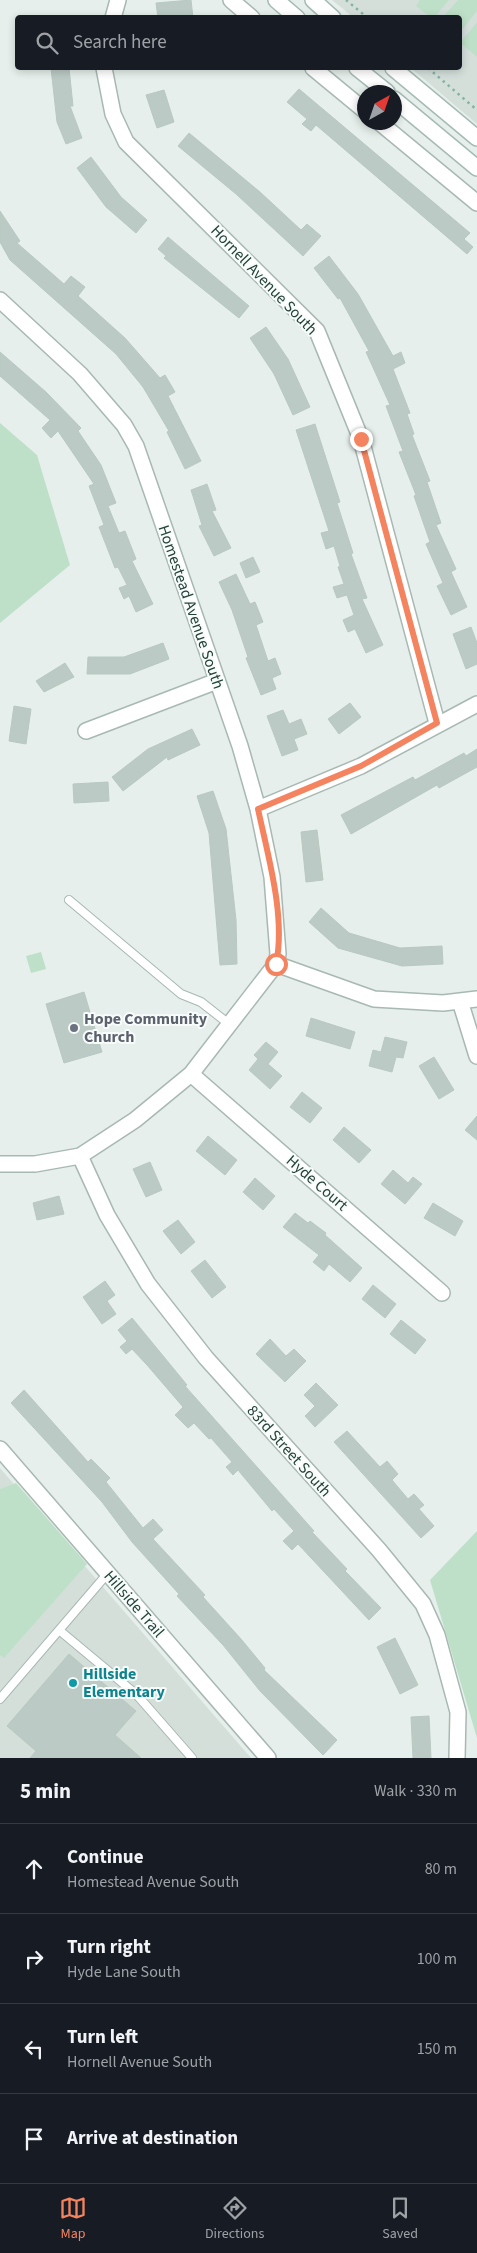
<!DOCTYPE html>
<html lang="en">
<head>
<meta charset="utf-8">
<style>
	:root { --surface:#171b24; --page:#20242c; --text:#f1f3f6; --muted:#9ea1a6; --line:#363941; --accent:#f4845f }
	body { margin:0; font-family:"Source Sans 3",sans-serif; background:var(--page); color:var(--text) }
	.compass { position:absolute; left:357px; top:85px; width:45px; height:45px; border-radius:50%; background:var(--surface); box-shadow:0 2px 8px #0003; rotate:40deg }
	.stop { position:absolute; width:15px; height:15px; margin:-11px; border:4px solid #f4845f; border-radius:50%; background:#fff }
	.stop.end { background:#f4845f; border-color:#fff; box-shadow:0 1px 5px #0008 }
	.list { margin:0; padding:0; list-style:none }
	h2 { display:flex; justify-content:space-between; align-items:center; height:65px; margin:0; padding:0 20px; font-size:21px }
	h2 small { font-size:16px; font-weight:400; color:var(--muted) }
	.list li { display:grid; grid-template-columns:32px 1fr auto; gap:15px; align-items:center; box-sizing:border-box; height:90px; padding:0 20px; border-top:1px solid var(--line) }
	.list b { display:block; font-size:19px; white-space:nowrap }
	.list p { margin:0; font-size:16px; white-space:nowrap; color:var(--muted) }
	.list em { font-size:16px; font-style:normal; color:var(--muted) }
	.icon { flex:none; width:28px; height:28px; fill:none; stroke:currentColor; stroke-width:2; stroke-linecap:round; stroke-linejoin:round }
	.map { position:relative; flex:none; width:477px; height:1758px; overflow:hidden }
	.search { position:absolute; background:var(--surface); box-shadow:0 2px 8px #0003; left:15px; right:15px; top:15px; height:55px; display:flex; align-items:center; gap:12px; box-sizing:border-box; padding:0 18px; border-radius:5px; color:var(--muted); font-size:19px }
	.sheet { height:425px; background:var(--surface) }
	nav { display:flex; justify-content:space-around; align-items:center; box-sizing:border-box; height:70px; border-top:1px solid var(--line); background:var(--surface); font-size:14px; color:var(--muted) }
	nav a { display:grid; justify-items:center; gap:2px }
	nav .on { color:var(--accent) }
	.map>svg:first-child { display:block }
	.built { fill:#d4dfda }
	.green { fill:#bfe0c8 }
	.building { fill:#bbcac4; stroke:#b8c9c2 }
	.lines { fill:none; stroke-linecap:round; stroke-linejoin:round }
	.service-casing { stroke:#a8b8b2; stroke-width:10 }
	.minor-casing { stroke:#a8b8b2; stroke-width:18 }
	.tertiary-casing { stroke:#a8b8b2; stroke-width:18 }
	.secondary-casing { stroke:#a4bbb3; stroke-width:18 }
	.path { stroke:#86b3a5; stroke-width:2.5; stroke-dasharray:2.5 4; stroke-linecap:butt }
	.service { stroke:#fff; stroke-width:8 }
	.minor { stroke:#fff; stroke-width:15 }
	.tertiary { stroke:#fff; stroke-width:15 }
	.secondary { stroke:#fff; stroke-width:15 }
	.route { stroke:#f4845f; stroke-width:6 }
	.worship-dot { fill:#6b7280; stroke:#f7fbf9; stroke-width:2 }
	.culture-dot { fill:#0f9aa8; stroke:#f7fbf9; stroke-width:2 }
	.labels { text-anchor:middle; dominant-baseline:central; stroke-width:4; stroke-linejoin:round; paint-order:stroke }
	.street-label { font-size:16px; fill:#24423a; stroke:#f7fbf9 }
	.worship-label { font-size:16px; font-weight:bold; fill:#5b616d; stroke:#f7fbf9; text-anchor:start }
	.culture-label { font-size:16px; font-weight:bold; fill:#0d838f; stroke:#f7fbf9; text-anchor:start }
</style>
</head>
<body>
<div class="map">
<svg width="477" height="1758" viewBox="0 0 477 1758">
	<rect width="100%" height="100%" fill="#e6efeb"/>
	<path class="built" d="M332 0H477V124L411 68H460V18L353 17Z
		M0 1468 251 1758H0Z"/>
	<path class="green" d="M420 0H449L434 18 430 17 416 6Z
		M458 0H477V11L460 32V18L443 17Z
		M477 22V57L460 43Z
		M0 423 37 455 70 565 0 623Z
		M41 952 46 969 31 973 26 956Z
		M16 1483 87 1564 4 1658 0 1655V1489Z
		M477 1531V1738L430 1580Z"/>
	<path class="building" d="M191 0 193 18H158L156 3Z
		M51 68H69L73 106H70L82 138 66 144 57 122Z
		M299 89 470 233 464 239 473 247 467 254 316 125 311 131 302 124 307 119 287 102Z
		M164 90 174 122 157 128 146 95Z
		M189 133 260 192 301 230 307 224 321 236 303 256 236 194 178 146Z
		M91 157 121 197 147 220 136 233 106 207 77 168Z
		M0 211 20 241 17 243 64 284 71 276 85 287 78 296 125 338 160 378 165 375 175 392 168 396 201 461 185 469 167 432 169 431 143 387 116 354 10 260 0 242Z
		M168 237 249 306 239 318 164 258 166 256 158 249Z
		M329 256 358 294 393 356 401 352 405 363 393 369 410 413 407 414 414 434 412 435 430 481 427 482 441 523 436 525 456 569 451 572 467 607 451 615 437 586 443 583 426 544 430 542 414 496 416 495 399 452 403 451 386 406 390 405 366 352 369 351 340 298 338 299 314 268Z
		M266 327 288 359 310 407 293 415 274 374 250 338Z
		M0 352 46 392 81 428 78 431 101 465 116 503 108 506 119 533 125 531 136 559 132 561 153 604 136 612 129 596 124 599 119 588 127 585 118 567 115 568 99 527 104 525 89 486 94 484 58 431 51 438 42 428 50 420 0 376Z
		M315 424 340 502 337 503 353 553 351 554 367 598 362 599 383 645 366 653 355 629 348 632 343 620 354 615 347 595 337 598 333 587 344 584 338 567 340 566 334 546 326 549 321 533 329 531 296 430Z
		M207 484 216 510 212 511 231 548 214 556 199 526 202 525 191 490Z
		M253 557 260 572 246 578 240 563Z
		M236 574 250 604 255 602 263 622 256 625 268 661 275 658 281 674 272 678 276 689 261 695 246 658 248 657 232 610 219 582Z
		M471 627 477 643V664L466 669 453 634Z
		M163 643 169 659 130 674H87L88 657H124Z
		M65 663 74 677 44 692 36 681Z
		M350 703 361 717 339 734 328 719Z
		M14 706 31 709 26 744 9 741Z
		M283 710 289 724 301 719 307 734 294 739 298 750 282 756 267 716Z
		M192 729 200 745 168 760 167 757 123 791 112 777 148 749Z
		M477 749V767L439 788 437 785 351 834 341 815 413 777 415 780 464 753 466 756Z
		M108 782 109 801 74 803 73 784Z
		M213 791 226 829 236 920 237 964 220 965 209 833 197 796Z
		M317 830 323 880 306 882 301 832Z
		M321 908 349 933 400 948 442 946 443 964 402 966 338 948 309 922Z
		M84 992 102 1052 64 1063 46 1004Z
		M311 1018 355 1032 350 1049 306 1036Z
		M385 1037 407 1042 403 1058 396 1057 392 1072 369 1066 373 1050 381 1052Z
		M266 1042 278 1052 268 1064 282 1076 270 1089 249 1070 258 1059 254 1055Z
		M434 1057 454 1090 439 1099 419 1066Z
		M302 1092 322 1108 310 1123 290 1107Z
		M477 1116V1140L465 1130Z
		M344 1127 371 1150 359 1163 333 1140Z
		M208 1136 237 1160 225 1175 196 1151Z
		M150 1162 162 1190 146 1197 133 1169Z
		M393 1170 408 1183 413 1177 422 1184 405 1204 381 1184Z
		M255 1178 275 1196 263 1210 243 1192Z
		M59 1196 64 1214 37 1220 33 1203Z
		M433 1203 463 1221 455 1236 424 1218Z
		M295 1213 308 1223 310 1221 326 1233 325 1235 362 1268 350 1282 329 1264 324 1271 313 1262 319 1255 283 1227Z
		M178 1220 195 1242 181 1254 163 1231Z
		M205 1260 226 1287 212 1298 191 1271Z
		M105 1281 115 1295 107 1301 116 1314 102 1324 83 1297Z
		M373 1285 396 1304 385 1318 362 1299Z
		M132 1318 187 1385 185 1386 314 1531 312 1532 347 1569 345 1571 381 1608 369 1620 298 1544 292 1550 283 1541 294 1531 274 1509 272 1511 238 1470 233 1475 226 1467 232 1462 211 1438 209 1439 194 1423 188 1428 175 1415 183 1407 147 1365 132 1349 126 1354 120 1347 127 1341 118 1330Z
		M401 1320 426 1340 415 1354 390 1334Z
		M270 1339 286 1356 294 1349 306 1361 285 1382 256 1354Z
		M316 1383 338 1405 315 1427 305 1416 315 1406 304 1395Z
		M24 1390 88 1462 91 1459 110 1478 106 1482 143 1528 153 1519 163 1530 153 1539 205 1595 203 1597 241 1639 265 1668 264 1670 337 1740 323 1755 260 1691 223 1645 177 1596 179 1594 132 1542 102 1502 11 1403Z
		M347 1431 380 1467 387 1461 398 1474 392 1480 408 1499 414 1494 424 1505 419 1509 434 1526 421 1538 334 1442Z
		M395 1638 418 1685 400 1694 377 1647Z
		M69 1654 136 1711 115 1735 141 1758H30L36 1751 7 1726Z
		M429 1716 431 1758H413L411 1717Z"/>
	<g class="lines">
		<g class="service-casing">
			<path id="service" d="M69 900 181 994 201 1002 229 1024
				M59 1630 137 1695 192 1758
				M0 1699 108 1573"/>
		</g>
		<g class="minor-casing">
			<path id="minor" d="M231 0 252 18
				M113 18 118 0
				M104 68 113 114 126 142 317 331 361 439 437 723
				M313 68 364 110
				M379 122 477 203
				M0 300 80 374 124 425 136 446 240 746 258 809 272 877 278 954 276 964 191 1074 135 1120 80 1156 35 1164H0
				M86 731 217 681
				M258 809 361 766 477 704
				M276 964 374 999 443 1003 477 999
				M460 1001 477 1056
				M191 1074 442 1293
				M80 1156 107 1215 148 1284 206 1358 379 1550 423 1604 437 1635 458 1712 457 1758"/>
		</g>
		<g class="tertiary-casing">
			<path id="tertiary" d="M0 1449 268 1758"/>
		</g>
		<g class="secondary-casing">
			<path id="secondary" d="M276 0 297 18
				M313 0 333 18
				M357 68 387 92
				M393 68 477 138
				M394 99 477 168"/>
		</g>
		<path class="path" d="M346 0 368 18
			M428 68 477 110"/>
		<use href="#service" class="service"/>
		<use href="#minor" class="minor"/>
		<use href="#tertiary" class="tertiary"/>
		<use href="#secondary" class="secondary"/>
	</g>
	<g class="lines">
		<path class="route" d="M276 964C286 917 268 856 258 809L361 766 437 723 361 439"/>
	</g>
	<circle class="worship-dot" cx="74" cy="1028" r="5"/>
	<circle class="culture-dot" cx="73" cy="1683" r="5"/>
	<g class="labels">
		<g class="street-label">
			<text transform="translate(264 280) rotate(46)">Hornell Avenue South</text>
			<text transform="translate(191 607) rotate(71)">Homestead Avenue South</text>
			<text transform="translate(317 1183) rotate(41)">Hyde Court</text>
			<text transform="translate(289 1451) rotate(48)">83rd Street South</text>
			<text transform="translate(134 1604) rotate(49)">Hillside Trail</text>
		</g>
		<g class="worship-label">
			<text x="84" y="1019">Hope Community<tspan x="84" dy="18">Church</tspan></text>
		</g>
		<g class="culture-label">
			<text x="83" y="1674">Hillside<tspan x="83" dy="18">Elementary</tspan></text>
		</g>
	</g>
</svg>
<svg class="compass" viewBox="-18 -18 36 36"><path d="M0-13l5 13h-10z" fill="#e53935"/><path d="M0 13l5-13h-10z" fill="#9ea1a6"/></svg>
<div class="stop" style="left:276px;top:964px"></div>
<div class="stop end" style="left:361px;top:439px"></div>
<div class="search"><svg class="icon" aria-label="search" viewBox="0 0 24 24"><circle cx="10" cy="10" r="6"/><path d="M15 15l6 6"/></svg>Search here</div>
</div>
<section class="sheet">
<h2>5 min<small>Walk · 330 m</small></h2>
<ul class="list">
<li><svg class="icon" aria-label="ahead" viewBox="0 0 24 24"><path d="M12 20V5M6 11l6-6 6 6"/></svg><div><b>Continue</b><p>Homestead Avenue South</p></div><em>80 m</em></li>
<li><svg class="icon" aria-label="right" viewBox="0 0 24 24"><path d="M7 20v-9h11M14 6l5 5-5 5"/></svg><div><b>Turn right</b><p>Hyde Lane South</p></div><em>100 m</em></li>
<li><svg class="icon" aria-label="left" viewBox="0 0 24 24"><path d="M17 20v-9H6M10 6l-5 5 5 5"/></svg><div><b>Turn left</b><p>Hornell Avenue South</p></div><em>150 m</em></li>
<li><svg class="icon" aria-label="arrive" viewBox="0 0 24 24"><path d="M6 21V4h12l-3 4 3 4H6"/></svg><div><b>Arrive at destination</b></div></li>
</ul>
</section>
<nav>
<a class="on"><svg class="icon" aria-label="map" viewBox="0 0 24 24"><path d="M3 6l6-2 6 2 6-2v14l-6 2-6-2-6 2zM9 4v14M15 6v14"/></svg>Map</a>
<a><svg class="icon" aria-label="directions" viewBox="0 0 24 24"><path d="M12 3l9 9-9 9-9-9zM9 14v-3h6M13 9l2 2-2 2"/></svg>Directions</a>
<a><svg class="icon" aria-label="saved" viewBox="0 0 24 24"><path d="M7 4h10v16l-5-4-5 4z"/></svg>Saved</a>
</nav>
</body>
</html>
